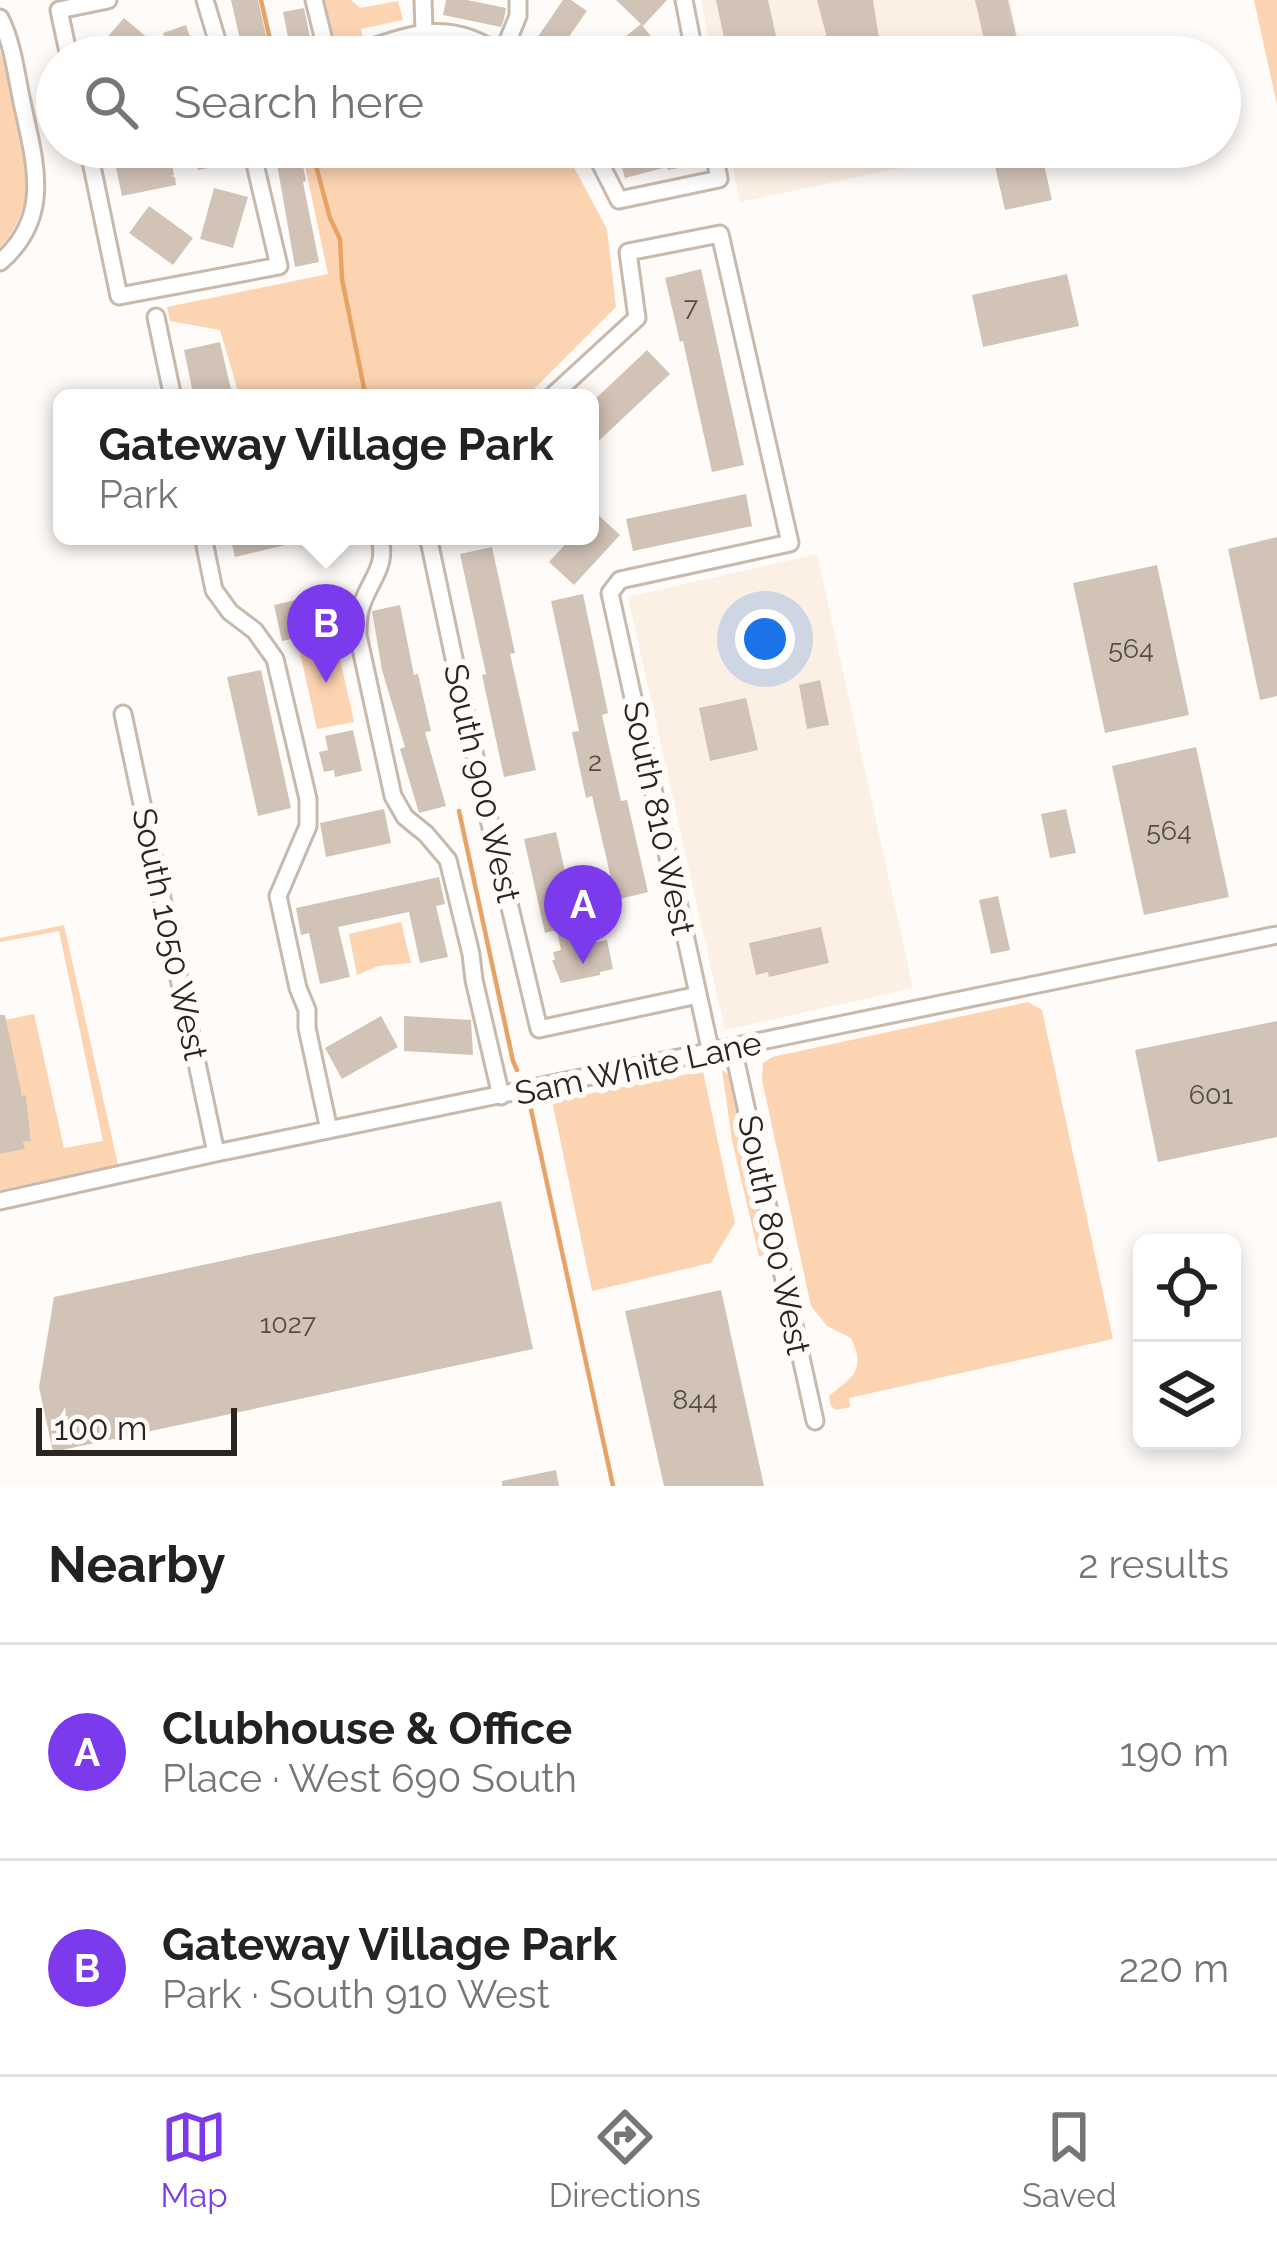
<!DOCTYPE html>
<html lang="en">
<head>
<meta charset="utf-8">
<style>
	:root { --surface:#fff; --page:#f6f6f6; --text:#222; --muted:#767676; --line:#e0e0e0; --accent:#7c3aed }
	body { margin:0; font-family:Raleway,sans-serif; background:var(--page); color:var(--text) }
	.controls { position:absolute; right:36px; bottom:36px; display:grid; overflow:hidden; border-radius:18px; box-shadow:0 6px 18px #0003 }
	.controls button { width:108px; height:108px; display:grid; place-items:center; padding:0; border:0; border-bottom:3px solid var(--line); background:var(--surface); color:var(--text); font:60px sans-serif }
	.scale { position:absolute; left:36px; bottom:30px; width:201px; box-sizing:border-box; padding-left:12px; border:6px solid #2b2521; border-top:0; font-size:33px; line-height:42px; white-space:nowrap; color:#2b2521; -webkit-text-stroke:9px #fefbf8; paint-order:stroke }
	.you { position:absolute; left:765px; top:639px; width:42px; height:42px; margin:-30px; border:9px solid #fff; border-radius:50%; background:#1a73e8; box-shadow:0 0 0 18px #1a73e833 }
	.badge { display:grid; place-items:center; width:78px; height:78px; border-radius:50%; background:var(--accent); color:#fff; font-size:39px; font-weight:700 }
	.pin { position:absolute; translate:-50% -99px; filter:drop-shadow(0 3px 6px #0008) }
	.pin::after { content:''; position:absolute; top:63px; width:42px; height:36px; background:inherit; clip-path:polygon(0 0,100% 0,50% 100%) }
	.popup { position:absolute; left:53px; top:389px; width:546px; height:156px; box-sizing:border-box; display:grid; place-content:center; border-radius:18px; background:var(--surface); filter:drop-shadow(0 3px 9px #0005); font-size:39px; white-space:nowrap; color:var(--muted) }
	.popup b { font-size:45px; color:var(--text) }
	.popup::after { content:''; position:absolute; left:50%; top:100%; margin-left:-24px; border:24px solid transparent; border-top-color:var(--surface) }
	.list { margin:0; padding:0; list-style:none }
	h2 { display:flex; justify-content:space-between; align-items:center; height:156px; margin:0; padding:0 48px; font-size:51px }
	h2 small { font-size:39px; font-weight:400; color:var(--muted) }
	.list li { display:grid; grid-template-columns:78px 1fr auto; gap:36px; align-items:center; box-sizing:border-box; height:216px; padding:0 48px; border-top:3px solid var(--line) }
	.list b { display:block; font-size:45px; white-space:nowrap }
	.list p { margin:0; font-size:39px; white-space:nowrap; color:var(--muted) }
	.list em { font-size:39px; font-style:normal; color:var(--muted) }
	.icon { flex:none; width:66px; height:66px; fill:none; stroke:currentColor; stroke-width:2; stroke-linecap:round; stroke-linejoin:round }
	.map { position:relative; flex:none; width:1277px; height:1486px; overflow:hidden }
	.search { position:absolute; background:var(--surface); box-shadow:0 6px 18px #0003; left:36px; right:36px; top:36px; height:132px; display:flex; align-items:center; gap:30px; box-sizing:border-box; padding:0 42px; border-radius:66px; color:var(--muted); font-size:45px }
	.sheet { height:588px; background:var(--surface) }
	nav { display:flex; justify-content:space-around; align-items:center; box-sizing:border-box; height:168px; border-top:3px solid var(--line); background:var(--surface); font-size:33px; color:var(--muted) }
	nav a { display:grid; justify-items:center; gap:6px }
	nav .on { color:var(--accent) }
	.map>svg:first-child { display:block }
	.built { fill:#fcefe4 }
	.green { fill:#fcd4b2 }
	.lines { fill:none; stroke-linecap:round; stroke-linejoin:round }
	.stream { stroke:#e7a366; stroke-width:4.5 }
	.building { fill:#d2c3b7 }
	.minor-casing { stroke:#c8b9ad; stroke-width:21 }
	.minor { stroke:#fff; stroke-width:15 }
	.labels { text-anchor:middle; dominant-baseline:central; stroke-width:12; stroke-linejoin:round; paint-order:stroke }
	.number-label { font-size:27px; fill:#554c46 }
	.street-label { font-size:33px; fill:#2b2521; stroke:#fefbf8 }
</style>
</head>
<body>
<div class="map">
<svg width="1277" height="1486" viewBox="0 0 1277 1486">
	<rect width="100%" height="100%" fill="#fefbf8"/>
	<path class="built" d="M701 0H1010L1022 57H712Z
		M729 147H998L740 202Z
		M817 554 913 988 725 1030 628 597Z"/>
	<path class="green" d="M321 0H351L360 8 398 1 403 20 361 29 363 39 342 45 330 36Z
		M1254 0H1277V105Z
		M0 50C18 110 51 196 0 247Z
		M301 147H555L569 158 607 229 616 307 525 398H240L220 330 170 321 167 307 328 274Z
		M335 636 354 722 317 729 298 644Z
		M401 922 411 963 378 966 357 975 349 934Z
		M64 925 118 1165 0 1190V1154L24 1149 23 1142 31 1140 26 1096H22L0 1021 34 1014 64 1148 103 1141 59 931 0 942V938Z
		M1028 1002 1042 1010 1113 1339 849 1398 850 1407 836 1410 831 1406 829 1396C851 1378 867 1371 851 1338L827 1326 811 1306 762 1080 763 1063 772 1057Z
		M722 1070 733 1077 768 1255 759 1256 732 1140Z
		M703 1071 735 1223 711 1263 592 1291 552 1101Z"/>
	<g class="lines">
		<path class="stream" d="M261 0 274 57
			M311 147 330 218 340 239 342 279 366 398
			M459 811 513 1061 517 1070
			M530 1105 613 1486"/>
	</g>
	<path class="building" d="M231 0H258L270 53 244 57Z
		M446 0H467L506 8 504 19 501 27 443 15Z
		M563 0H571L587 11 570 35 593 57H552L533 44Z
		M616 0H667L643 26Z
		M716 0H768L779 49 728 57Z
		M817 0H873L882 57H832Z
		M975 0H1008L1021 57H988Z
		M304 8 314 57H292L283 12Z
		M124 18 150 40 136 57H90Z
		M641 24 668 57H612L621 50 619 42Z
		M186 25 197 57H172L163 33Z
		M193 147H230L233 163 198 170Z
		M274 147H299L306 181 303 182 319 262 295 267Z
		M616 147H692L694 158 688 163V166L668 170 667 167 625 178Z
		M851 147H908L909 152 855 163Z
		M1018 147H1040L1052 200 1005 210 992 153Z
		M170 152 174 175 171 176 175 177 176 185 122 196 115 163Z
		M214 188 248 197 233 248 200 239Z
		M149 206 193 238 173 265 129 233Z
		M701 269 744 465 712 472 683 341 680 342 665 278Z
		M1067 274 1079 326 983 347 972 295Z
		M220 342 233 398H194L184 350Z
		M647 350 670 374 590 449V404Z
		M746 494 752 526 633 551 626 519Z
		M595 512 620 535 574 585 549 562 573 536H590V518Z
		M230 536H306V540L235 557Z
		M1277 537V696L1260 700 1228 549Z
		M492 547 515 653 510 654 536 770 504 777 482 675 486 674 460 554Z
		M1157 565 1189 715 1105 733 1073 583Z
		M337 591 345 627 282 641 274 605Z
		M583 594 608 713 602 715 621 801 627 800 648 892 616 900 592 796 586 798 572 732 579 731 551 601Z
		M400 605 414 675 418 674 431 731 425 732 446 806 419 813 400 749 405 747 382 670 372 611Z
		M261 670 291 808 258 816 227 677Z
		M820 680 829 725 807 729 799 685Z
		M746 698 758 750 710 761 699 708Z
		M353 730 362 771 335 777 334 770 324 772 319 752 328 750 325 736Z
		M1196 747 1229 897 1144 915 1112 766Z
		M384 809 391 843 326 857 320 823Z
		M1066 809 1076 853 1050 858 1041 814Z
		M556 832 581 942 591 940 592 943 607 940 613 969 600 972V975L561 983 552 960H555L553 952 561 950 557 930 545 933 524 839Z
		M439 877 445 904 436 906 448 957 420 963 409 912 338 927 350 977 320 984 309 933 301 935 296 908Z
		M998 896 1010 950 991 954 979 900Z
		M821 927 829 963 769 977 768 972 756 975 749 943Z
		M0 1015H5L22 1096 26 1095 31 1141 23 1142 25 1149 0 1154Z
		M381 1016 398 1047 342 1079 325 1048Z
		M404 1016 471 1020 473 1055 404 1051Z
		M1277 1021V1137L1158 1162 1135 1050Z
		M501 1201 533 1349 53 1452 39 1387 54 1297Z
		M721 1290 764 1486H664L625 1311Z
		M556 1470 559 1486H502V1481Z"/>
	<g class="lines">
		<g class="minor-casing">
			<path id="minor" d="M205 0 222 57
				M314 0 328 57
				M423 0 424 31
				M684 0 695 57
				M0 18C13 44 16 74 22 102 34 160 54 216 0 262
				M502 55 518 16V0
				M69 57 59 10 108 0
				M342 57C405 38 445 13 504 57
				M88 147 119 296 279 266 251 147
				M592 147 619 200 719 179 713 147
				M156 317 173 398
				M550 398 637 318 628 252 720 234 790 543 620 580 610 593 711 1053
				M203 536 214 590 230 612 255 631 275 659 308 799V826L278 896 298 988 307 1010V1028L329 1130
				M380 536C387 568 372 576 362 604 358 614 358 624 358 635L393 796 405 817 426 834 448 860 471 954 474 980 501 1096
				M428 536 482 790 539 1029 698 995
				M123 714 216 1153
				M733 1048 815 1421
				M0 1201 216 1153 1277 935"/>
		</g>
		<use href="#minor" class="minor"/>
	</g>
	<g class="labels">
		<g class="number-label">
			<text x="691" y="306">7</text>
			<text x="1131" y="648">564</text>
			<text x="595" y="761">2</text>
			<text x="1169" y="830">564</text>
			<text x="1211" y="1094">601</text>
			<text x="288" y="1323">1027</text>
			<text x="695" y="1399">844</text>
		</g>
		<g class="street-label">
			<text transform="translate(482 783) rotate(77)">South 900 West</text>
			<text transform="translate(659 818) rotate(78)">South 810 West</text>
			<text transform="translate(170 934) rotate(78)">South 1050 West</text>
			<text transform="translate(638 1068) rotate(-12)">Sam White Lane</text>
			<text transform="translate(774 1235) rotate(78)">South 800 West</text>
		</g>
	</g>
</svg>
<div class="controls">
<button><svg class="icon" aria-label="locate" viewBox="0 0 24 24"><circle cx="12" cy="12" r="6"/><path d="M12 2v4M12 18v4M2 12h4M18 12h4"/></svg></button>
<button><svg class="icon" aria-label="layers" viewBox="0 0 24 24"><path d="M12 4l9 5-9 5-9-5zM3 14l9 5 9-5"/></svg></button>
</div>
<div class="scale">100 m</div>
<div class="you"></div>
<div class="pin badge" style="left:583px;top:964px">A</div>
<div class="pin badge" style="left:326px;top:683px">B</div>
<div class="popup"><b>Gateway Village Park</b>Park</div>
<div class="search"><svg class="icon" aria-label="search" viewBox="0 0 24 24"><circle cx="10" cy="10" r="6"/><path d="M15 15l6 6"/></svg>Search here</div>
</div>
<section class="sheet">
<h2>Nearby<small>2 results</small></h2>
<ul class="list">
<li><span class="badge">A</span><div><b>Clubhouse &amp; Office</b><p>Place · West 690 South</p></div><em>190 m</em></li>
<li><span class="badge">B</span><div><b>Gateway Village Park</b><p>Park · South 910 West</p></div><em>220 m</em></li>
</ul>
</section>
<nav>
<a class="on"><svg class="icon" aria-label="map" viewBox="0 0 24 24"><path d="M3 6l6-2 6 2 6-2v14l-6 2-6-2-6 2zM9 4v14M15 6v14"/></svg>Map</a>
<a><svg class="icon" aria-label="directions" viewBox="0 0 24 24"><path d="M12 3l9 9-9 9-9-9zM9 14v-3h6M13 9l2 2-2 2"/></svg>Directions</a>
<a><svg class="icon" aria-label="saved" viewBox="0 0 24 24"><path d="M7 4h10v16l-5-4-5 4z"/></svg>Saved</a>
</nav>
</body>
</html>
